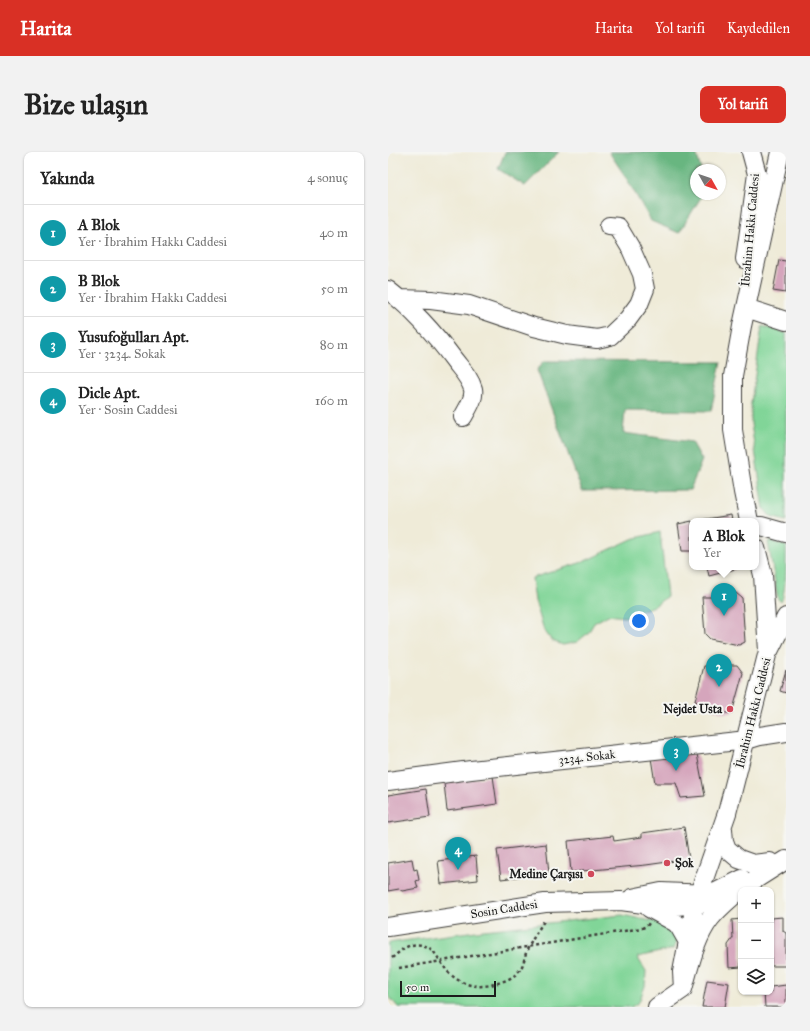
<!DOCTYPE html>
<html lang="tr">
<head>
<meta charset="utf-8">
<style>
	:root { --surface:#fff; --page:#f2f2f2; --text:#222; --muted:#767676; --line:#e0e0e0; --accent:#d93025 }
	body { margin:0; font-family:"IM FELL Great Primer",serif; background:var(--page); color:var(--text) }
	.controls { position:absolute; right:12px; bottom:12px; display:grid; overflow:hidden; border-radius:8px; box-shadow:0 1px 3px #0004 }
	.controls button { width:36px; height:36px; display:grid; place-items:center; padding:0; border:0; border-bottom:1px solid var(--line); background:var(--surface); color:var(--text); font:20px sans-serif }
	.compass { position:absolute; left:302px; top:12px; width:36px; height:36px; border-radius:50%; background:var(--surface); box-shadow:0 1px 3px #0004; rotate:130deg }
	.scale { position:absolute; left:12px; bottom:10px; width:96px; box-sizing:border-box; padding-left:4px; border:2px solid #1c1c1c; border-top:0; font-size:11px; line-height:14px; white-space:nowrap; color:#1c1c1c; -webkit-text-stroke:3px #f6f6f2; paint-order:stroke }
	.you { position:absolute; left:251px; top:469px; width:14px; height:14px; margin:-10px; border:3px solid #fff; border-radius:50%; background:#1a73e8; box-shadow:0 0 0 6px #1a73e833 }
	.badge { display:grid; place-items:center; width:26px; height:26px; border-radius:50%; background:var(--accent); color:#fff; font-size:13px; font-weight:700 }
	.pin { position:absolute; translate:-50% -33px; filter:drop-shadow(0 1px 2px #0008) }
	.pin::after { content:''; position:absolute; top:21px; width:14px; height:12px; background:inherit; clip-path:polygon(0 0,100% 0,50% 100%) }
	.popup { position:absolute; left:301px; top:366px; width:70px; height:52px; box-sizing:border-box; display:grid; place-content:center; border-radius:8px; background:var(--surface); filter:drop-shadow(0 1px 3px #0005); font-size:13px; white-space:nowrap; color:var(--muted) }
	.popup b { font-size:15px; color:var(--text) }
	.popup::after { content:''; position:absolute; left:50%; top:100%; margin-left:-8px; border:8px solid transparent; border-top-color:var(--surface) }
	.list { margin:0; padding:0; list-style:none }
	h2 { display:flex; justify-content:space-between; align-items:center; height:52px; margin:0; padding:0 16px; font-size:17px }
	h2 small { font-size:13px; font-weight:400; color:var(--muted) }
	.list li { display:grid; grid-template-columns:26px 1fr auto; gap:12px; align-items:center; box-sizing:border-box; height:56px; padding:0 16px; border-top:1px solid var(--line) }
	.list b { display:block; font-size:15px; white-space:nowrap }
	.list p { margin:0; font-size:13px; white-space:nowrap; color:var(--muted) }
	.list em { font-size:13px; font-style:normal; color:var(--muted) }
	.icon { flex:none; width:22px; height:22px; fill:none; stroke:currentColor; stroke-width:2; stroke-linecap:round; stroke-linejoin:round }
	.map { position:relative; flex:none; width:398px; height:855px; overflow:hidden; border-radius:8px }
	header { display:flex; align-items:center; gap:24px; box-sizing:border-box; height:56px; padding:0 20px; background:var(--accent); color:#fff }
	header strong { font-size:19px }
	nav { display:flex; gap:22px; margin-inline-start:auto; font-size:14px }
	.intro { display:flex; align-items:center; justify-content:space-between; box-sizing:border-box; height:96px; padding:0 24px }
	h1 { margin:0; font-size:28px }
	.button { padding:10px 18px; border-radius:8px; background:var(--accent); color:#fff; font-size:14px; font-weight:700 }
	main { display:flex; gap:24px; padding:0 24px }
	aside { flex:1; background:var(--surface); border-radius:8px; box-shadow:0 1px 3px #0004 }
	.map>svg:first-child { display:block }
	.green { fill:#81d598; stroke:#4e785a }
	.forest { fill:#68b680; stroke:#42694e }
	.building { fill:#d5a5bc }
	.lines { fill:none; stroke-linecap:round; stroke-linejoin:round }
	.minor-casing { stroke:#3c3b38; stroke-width:20 }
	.path { stroke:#3c3b38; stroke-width:2.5; stroke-dasharray:3 3; stroke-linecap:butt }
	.minor { stroke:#fff; stroke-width:18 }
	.poi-dot { fill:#d1495b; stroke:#f6f6f2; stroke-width:1.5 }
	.labels { text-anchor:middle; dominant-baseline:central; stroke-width:4; stroke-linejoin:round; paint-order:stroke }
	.street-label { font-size:12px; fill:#1c1c1c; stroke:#f6f6f2 }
	.poi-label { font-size:12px; font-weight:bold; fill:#1c1c1c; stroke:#f6f6f2; text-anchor:end }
</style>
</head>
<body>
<header>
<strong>Harita</strong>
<nav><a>Harita</a><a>Yol tarifi</a><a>Kaydedilen</a></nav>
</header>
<div class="intro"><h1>Bize ulaşın</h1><a class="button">Yol tarifi</a></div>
<main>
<aside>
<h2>Yakında<small>4 sonuç</small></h2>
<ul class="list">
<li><span class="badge" style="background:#0f9aa8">1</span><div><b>A Blok</b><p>Yer · İbrahim Hakkı Caddesi</p></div><em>40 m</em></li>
<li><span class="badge" style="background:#0f9aa8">2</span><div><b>B Blok</b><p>Yer · İbrahim Hakkı Caddesi</p></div><em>50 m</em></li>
<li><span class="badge" style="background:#0f9aa8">3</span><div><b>Yusufoğulları Apt.</b><p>Yer · 3234. Sokak</p></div><em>80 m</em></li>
<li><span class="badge" style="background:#0f9aa8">4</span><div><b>Dicle Apt.</b><p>Yer · Sosin Caddesi</p></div><em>160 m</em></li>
</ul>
</aside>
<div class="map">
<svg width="398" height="855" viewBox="0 0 398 855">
	<rect width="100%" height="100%" fill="#f6f6f2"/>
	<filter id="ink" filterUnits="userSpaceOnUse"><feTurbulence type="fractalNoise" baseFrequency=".025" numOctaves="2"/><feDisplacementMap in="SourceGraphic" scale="8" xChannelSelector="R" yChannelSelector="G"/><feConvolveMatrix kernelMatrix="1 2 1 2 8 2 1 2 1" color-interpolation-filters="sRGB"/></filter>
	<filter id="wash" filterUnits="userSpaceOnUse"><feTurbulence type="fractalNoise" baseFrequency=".012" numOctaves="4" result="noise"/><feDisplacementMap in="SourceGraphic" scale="16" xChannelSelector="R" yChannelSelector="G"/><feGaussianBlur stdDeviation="0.9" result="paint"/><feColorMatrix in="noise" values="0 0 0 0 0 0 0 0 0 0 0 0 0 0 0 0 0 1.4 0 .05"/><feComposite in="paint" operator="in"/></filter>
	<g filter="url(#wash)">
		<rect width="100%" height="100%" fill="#efebd8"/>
		<path class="green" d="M374 174 398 181V369L383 365 376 357 363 272V251Z
			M272 380 279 444 268 453 237 465 220 463 206 471 200 481 189 490 175 493 164 489 156 478 147 449 144 426 195 410 244 387Z
			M383 389 398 394C398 408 398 440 393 450L390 447 380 390Z
			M234 763 288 774 289 789 286 797 249 805 258 819 257 834 251 850 243 855H10L0 843V791L96 778Z"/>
		<path class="forest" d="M117 0H171L137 34 110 17Z
			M221 0H308L313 18H308V42H315L291 81 263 69 237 24Z
			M156 209 333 210 323 259 237 258 235 281 304 290 314 308 302 338 194 339 149 218Z"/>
		<g id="blocks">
			<path class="building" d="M391 108 398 109V141L385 139Z
				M343 363 344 369H312V368Z
				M304 369V399H294L290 372Z
				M319 415H351V416L321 424Z
				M336 441H348L354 446 357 490 351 493 322 487 317 482 314 445H332Z
				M341 513H349L355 521 344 561H334L307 549 316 514Z
				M398 518V541L392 539Z
				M309 602 317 644 293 646 288 631H267L263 606Z
				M105 624 109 652 59 659 56 631Z
				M38 637 42 665 0 671V643Z
				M296 675 301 707 258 713 183 720 180 689 225 684 226 689 254 685V681Z
				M158 692 161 721 113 727 109 698Z
				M88 704 90 728 53 732 50 709Z
				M24 707 26 718 29 717 31 728 28 729 30 736 14 739 11 737 0 739V711Z
				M395 765V779L398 781V814H383V766Z
				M353 767V815L341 816 340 793 345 786 344 768Z
				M319 828 341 831 337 855H314Z
				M398 833V855H377L376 840H383V835Z"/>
		</g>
	</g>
	<g filter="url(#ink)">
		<use href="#blocks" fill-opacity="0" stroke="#3c3b38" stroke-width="1"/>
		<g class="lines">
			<g class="minor-casing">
				<path id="minor" d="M357 107 369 22 363 0
					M0 138C27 159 47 182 67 209 74 218 82 226 85 237 87 247 79 257 75 265
					M12 147 43 148 81 153 146 175 179 183 209 187 222 184 240 167 251 152 257 137 254 122 242 95 230 75 221 74
					M358 156 398 169
					M361 369 355 340 345 278V224L354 174 392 0
					M368 374H373L398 381
					M381 499 398 465
					M0 629 83 618 359 588 372 584 398 580
					M335 677 336 689 339 697 351 707 365 712 382 710
					M356 734C345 745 332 754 322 767 307 787 302 813 295 837L294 820 307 753 339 661 380 499 375 423 368 396
					M346 739 360 732 398 708
					M244 746 273 740 320 742 328 740 354 727
					M261 756 288 771 292 776 300 790
					M0 775 157 751 233 749 278 755 319 751
					M269 855 295 837"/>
			</g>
			<path class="path" d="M4 806C10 801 16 795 24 793 31 791 40 794 44 798 49 803 53 811 57 816 68 831 87 838 106 832 114 830 124 827 130 820 136 814 136 806 139 798 144 788 150 778 156 769
				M11 816 254 776 259 774 261 771"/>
			<use href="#minor" class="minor"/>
		</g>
	</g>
	<g class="poi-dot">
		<circle cx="342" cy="557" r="4"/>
		<circle cx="279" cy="711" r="4"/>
		<circle cx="203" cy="722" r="4"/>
	</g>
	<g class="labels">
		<g class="street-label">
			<text transform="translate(362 78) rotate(-85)">İbrahim Hakkı Caddesi</text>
			<text transform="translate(365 561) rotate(-76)">İbrahim Hakkı Caddesi</text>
			<text transform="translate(199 605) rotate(-6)">3234. Sokak</text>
			<text transform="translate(116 757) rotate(-9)">Sosin Caddesi</text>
		</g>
		<g class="poi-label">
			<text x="334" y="557">Nejdet Usta</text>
			<text x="287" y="711" text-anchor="start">Şok</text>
			<text x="195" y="722">Medine Çarşısı</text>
		</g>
	</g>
</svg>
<div class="controls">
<button>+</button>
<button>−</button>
<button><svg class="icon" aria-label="layers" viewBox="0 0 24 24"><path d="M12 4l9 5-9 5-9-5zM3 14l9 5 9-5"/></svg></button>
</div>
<svg class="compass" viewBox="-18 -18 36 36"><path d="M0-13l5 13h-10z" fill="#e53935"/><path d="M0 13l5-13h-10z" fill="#767676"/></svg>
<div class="scale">50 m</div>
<div class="you"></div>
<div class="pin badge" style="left:336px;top:464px;background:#0f9aa8">1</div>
<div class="popup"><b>A Blok</b>Yer</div>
<div class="pin badge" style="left:331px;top:535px;background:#0f9aa8">2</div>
<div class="pin badge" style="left:288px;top:619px;background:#0f9aa8">3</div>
<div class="pin badge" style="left:70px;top:718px;background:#0f9aa8">4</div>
</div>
</main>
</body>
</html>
